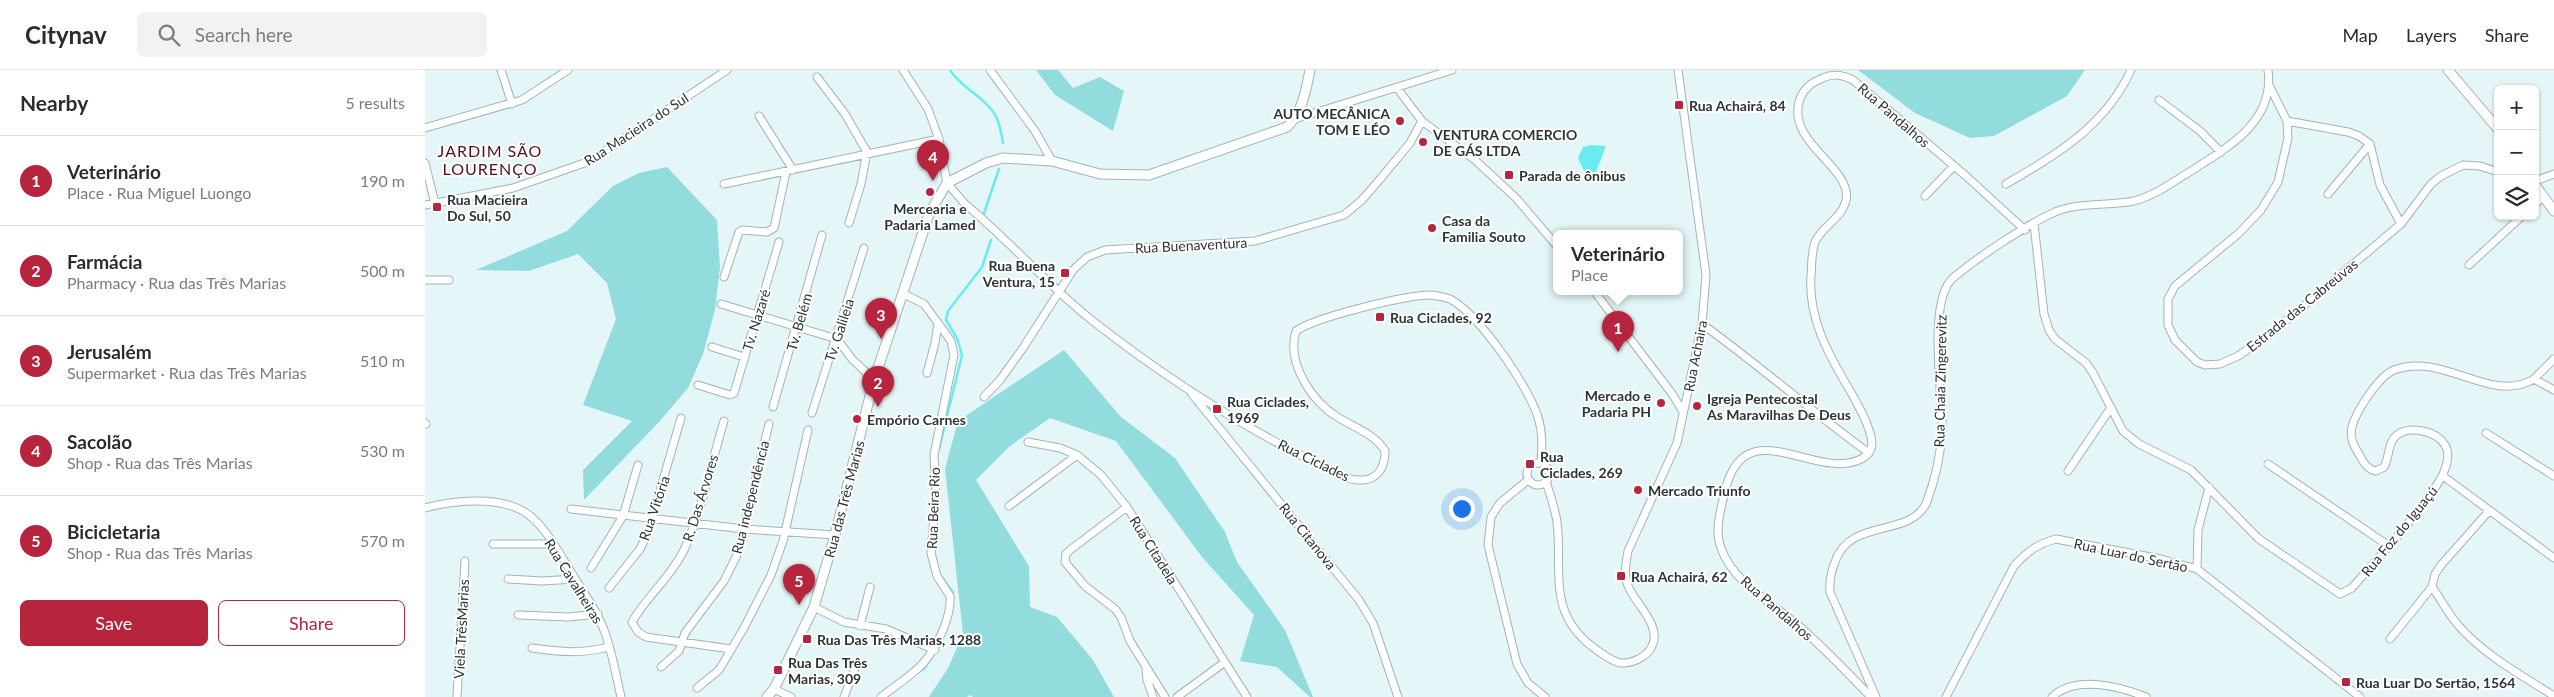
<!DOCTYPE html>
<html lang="en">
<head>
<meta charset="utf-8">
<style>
	:root { --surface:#fff; --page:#f2f2f3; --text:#2b2b33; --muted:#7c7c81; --line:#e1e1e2; --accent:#b6253d }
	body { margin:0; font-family:Lato,sans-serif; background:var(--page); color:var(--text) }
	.controls { position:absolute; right:15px; top:15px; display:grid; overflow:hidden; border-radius:8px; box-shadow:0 1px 4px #0004 }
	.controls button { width:45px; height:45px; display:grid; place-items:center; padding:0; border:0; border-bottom:1px solid var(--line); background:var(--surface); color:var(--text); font:25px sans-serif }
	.you { position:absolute; left:1036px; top:438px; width:18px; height:18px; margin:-12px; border:4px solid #fff; border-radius:50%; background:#1a73e8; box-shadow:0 0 0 8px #1a73e833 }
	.badge { display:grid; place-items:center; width:32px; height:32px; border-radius:50%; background:var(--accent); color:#fff; font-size:16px; font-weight:700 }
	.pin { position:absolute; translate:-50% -41px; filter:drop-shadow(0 1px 2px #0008) }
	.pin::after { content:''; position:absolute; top:26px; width:18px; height:15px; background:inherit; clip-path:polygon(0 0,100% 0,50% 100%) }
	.popup { position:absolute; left:1128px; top:160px; width:130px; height:65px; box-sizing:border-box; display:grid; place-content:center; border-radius:8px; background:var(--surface); filter:drop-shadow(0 1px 4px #0005); font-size:16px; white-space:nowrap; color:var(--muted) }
	.popup b { font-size:19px; color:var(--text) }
	.popup::after { content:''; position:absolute; left:50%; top:100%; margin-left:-10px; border:10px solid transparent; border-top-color:var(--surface) }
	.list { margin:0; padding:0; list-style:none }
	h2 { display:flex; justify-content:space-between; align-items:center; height:65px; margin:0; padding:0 20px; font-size:21px }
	h2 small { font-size:16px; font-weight:400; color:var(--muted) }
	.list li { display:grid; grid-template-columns:32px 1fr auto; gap:15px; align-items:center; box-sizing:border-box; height:90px; padding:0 20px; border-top:1px solid var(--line) }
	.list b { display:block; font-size:19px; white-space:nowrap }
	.list p { margin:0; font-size:16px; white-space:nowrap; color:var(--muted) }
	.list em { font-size:16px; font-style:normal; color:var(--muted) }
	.actions { display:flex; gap:10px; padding:15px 20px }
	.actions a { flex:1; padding:11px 0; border:1px solid var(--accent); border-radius:8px; text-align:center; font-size:18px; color:var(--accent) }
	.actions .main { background:var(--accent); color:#fff }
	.icon { flex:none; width:28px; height:28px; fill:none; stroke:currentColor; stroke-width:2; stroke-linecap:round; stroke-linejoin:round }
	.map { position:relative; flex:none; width:2129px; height:627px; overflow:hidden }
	header { display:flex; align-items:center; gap:30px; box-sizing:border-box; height:70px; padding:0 25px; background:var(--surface); border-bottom:1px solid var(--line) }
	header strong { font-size:24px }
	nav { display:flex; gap:28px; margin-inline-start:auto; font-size:18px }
	.search { width:350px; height:45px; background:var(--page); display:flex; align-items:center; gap:12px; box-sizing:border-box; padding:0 18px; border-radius:8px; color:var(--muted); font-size:19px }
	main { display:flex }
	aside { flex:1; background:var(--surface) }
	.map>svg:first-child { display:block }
	.green { fill:#92dcde }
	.water { fill:#69ecf0 }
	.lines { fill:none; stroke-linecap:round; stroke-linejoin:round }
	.stream { stroke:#69ecf0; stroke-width:2.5 }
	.street-casing { stroke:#a2b4b4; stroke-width:9 }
	.secondary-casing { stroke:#a2b4b4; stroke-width:11 }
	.street { stroke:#fff; stroke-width:7 }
	.secondary { stroke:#fff; stroke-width:9 }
	.poi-dot { fill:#b6253d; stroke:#fff; stroke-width:2 }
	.labels { text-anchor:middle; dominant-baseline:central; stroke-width:4; stroke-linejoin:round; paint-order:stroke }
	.poi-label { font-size:14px; font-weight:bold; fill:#2e3535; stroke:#fff; text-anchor:start }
	.street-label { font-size:14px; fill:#2e3535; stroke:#fff }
	.quarter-label { font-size:16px; letter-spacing:1px; fill:#550f19; stroke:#fff }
</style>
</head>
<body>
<header>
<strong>Citynav</strong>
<div class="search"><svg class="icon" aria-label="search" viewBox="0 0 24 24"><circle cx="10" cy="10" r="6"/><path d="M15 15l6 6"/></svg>Search here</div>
<nav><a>Map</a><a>Layers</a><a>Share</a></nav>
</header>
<main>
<aside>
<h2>Nearby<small>5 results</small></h2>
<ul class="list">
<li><span class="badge">1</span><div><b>Veterinário</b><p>Place · Rua Miguel Luongo</p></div><em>190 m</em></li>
<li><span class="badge">2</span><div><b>Farmácia</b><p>Pharmacy · Rua das Três Marias</p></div><em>500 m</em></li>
<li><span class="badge">3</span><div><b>Jerusalém</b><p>Supermarket · Rua das Três Marias</p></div><em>510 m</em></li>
<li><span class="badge">4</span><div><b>Sacolão</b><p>Shop · Rua das Três Marias</p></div><em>530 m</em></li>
<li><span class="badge">5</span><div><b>Bicicletaria</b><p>Shop · Rua das Três Marias</p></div><em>570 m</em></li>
</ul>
<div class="actions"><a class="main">Save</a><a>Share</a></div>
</aside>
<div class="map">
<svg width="2129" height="627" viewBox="0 0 2129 627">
	<rect width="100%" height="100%" fill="#e4f6f7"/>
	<path class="green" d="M611 0H633L648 18 675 7 699 21 688 61 630 25Z
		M1433 0H1660L1642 26 1569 66 1545 68 1490 43Z
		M242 97 292 150 295 197 290 240 278 284 263 318 233 353 159 430 158 400 207 351 158 335 191 249 182 213 153 184 104 201 51 200 142 161 188 116 214 103Z
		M639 280 696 347 750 388 800 462 812 492 860 560 888 627H885L852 597 815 591 829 545 777 487 691 371 625 348 585 376 551 410 604 496 605 537 632 547 668 590 689 627H548L545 625 542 627H504L523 598 538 564 520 399 533 351Z"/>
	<path class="water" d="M1167 75 1181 76 1171 102 1165 104 1159 101 1153 88 1158 77Z"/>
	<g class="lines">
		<path class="stream" d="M525 0C536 17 554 24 566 39 574 48 576 62 578 73
			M558 146 574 99
			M514 379 537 285 532 268 521 250 523 241 557 197 566 170
			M516 506 528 523 527 527
			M493 602 499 599 510 582"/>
		<g class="street-casing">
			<path id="street" d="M76 0 87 34
				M478 0 503 39 514 69 522 113 540 134C585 171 623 216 669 252 737 305 811 353 889 392 903 399 918 410 934 410 953 411 960 397 960 381 950 364 930 358 914 348 887 332 861 293 871 261 891 247 978 226 1003 225 1009 225 1020 227 1025 229 1055 245 1102 315 1113 347 1118 363 1117 377 1116 393
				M565 0 610 61 627 91
				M392 7 420 44 442 82 436 114 424 153
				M1845 17 1862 51 1863 68 1853 112 1836 140 1813 164 1750 216 1743 229V255L1750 270 1772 292 1780 295 1795 294 1813 286 1845 264 1976 154 2006 114 2016 106 2038 95 2055 96 2073 102
				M972 18 997 51 1050 90 1091 128 1132 176
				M1734 30 1775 61 1796 82
				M334 46 368 100
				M870 49 1027 0
				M1862 51 1923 62 1934 66 1945 74 1955 115 1976 154
				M0 58 97 30 143 0
				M0 93 10 133
				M2110 111 2129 104
				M299 114 514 69
				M1581 114C1632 85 1681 55 1706 0
				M1903 124 1945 74
				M1500 126 1529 96
				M2110 134 2118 127
				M0 135 88 118 165 91 302 0
				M1609 154 1619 244 1624 260 1630 269 1661 293 1668 303 1698 361 1714 374 1766 400 1834 469 1915 524 1927 518C1951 490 1977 463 1999 433 2005 424 2014 414 2018 404 2022 395 2025 383 2020 375 2012 361 1984 355 1972 365 1962 373 1965 387 1959 397L1951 401C1943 400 1939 393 1935 386 1930 378 1924 368 1927 357 1931 341 1954 306 1969 300 2018 281 2065 335 2109 309L2129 320
				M2044 195 2097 146
				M299 207 314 162 317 160 342 162 349 158 361 102
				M0 210H24
				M1169 221 1248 325 1258 342
				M477 223 499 234 513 253 510 273 502 303
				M296 234 412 269 427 289 449 310
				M1277 254C1334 295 1387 342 1444 383
				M287 277 319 287
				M2109 309 2129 289
				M273 315 305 325 309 323 354 172
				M766 323 934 530 948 553 973 627
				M559 327 575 310 598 278 648 200 662 187 680 180 830 171 919 145 937 130 956 108 985 73 997 51
				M348 337 397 165
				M387 343 439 178
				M299 351C286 393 278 439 259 480 246 507 222 526 207 552L213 562 221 567 306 579
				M0 353 1 354
				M2061 363 2129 406
				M603 372 635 378 652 385 676 405 702 437 822 627
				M1102 404a11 11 0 1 1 22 0a11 11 0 1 1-22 0Z
				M1843 394 1964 476
				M1643 401 1685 339
				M2018 406 2129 488
				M1103 410 1075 433 1066 447 1063 475 1092 594 1103 613 1120 627
				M1121 411C1125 425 1130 438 1132 452 1138 502 1121 542 1169 578 1176 583 1186 591 1195 593 1207 594 1222 587 1227 576 1237 556 1211 534 1204 518 1198 506 1201 493 1203 481L1252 373 1277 254 1281 205 1253 0
				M584 436 652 385
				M702 437 645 480 641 484 640 492 660 516 690 539 696 547 705 571 740 627
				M0 438C29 430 78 425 104 445 125 462 137 489 151 510 161 527 173 542 179 560 187 581 191 605 196 627
				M146 439 319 459 410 465
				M68 474H129
				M166 498 198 446 213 395
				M1772 499 1773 460 1784 417
				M83 509 117 511 150 509
				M2007 517C2016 529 2023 544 2033 555 2059 585 2096 605 2129 626
				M184 518 215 479 223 462 256 348
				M389 537 419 552 461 559 510 580
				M93 545 143 547 173 544
				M435 556 445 517
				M1965 569 2007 517 2010 504 2017 494 2064 441
				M107 578C135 582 157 584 184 577
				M236 597 254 581 260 563 299 511 312 485 344 354
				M721 598 722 610 728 627
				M272 618 294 600 319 558 346 505 358 471 383 360
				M349 619 366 627
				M32 627 40 491
				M419 627 431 596
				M456 627C487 603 502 598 518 560 522 550 526 537 525 526L512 506 506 483 511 425 509 385 529 285 526 271 513 253
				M752 627 800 592
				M1446 627C1423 603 1400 579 1375 557 1349 534 1308 513 1296 478 1289 460 1296 439 1300 421 1320 337 1392 414 1438 388 1444 384 1447 380 1447 373 1445 355 1433 335 1424 319 1403 284 1383 247 1386 206 1387 194 1386 180 1391 170 1397 159 1408 152 1415 143 1419 137 1423 128 1421 121 1416 93 1364 70 1374 32 1377 20 1387 12 1398 8 1409 3 1418 5 1428 10L1541 106 1600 160
				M1451 627 1405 522C1404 511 1406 502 1410 492 1424 448 1483 468 1501 434 1510 410 1516 385 1517 360 1518 325 1502 231 1528 208 1553 187 1601 155 1630 142 1654 132 1684 136 1709 131 1729 126 1748 112 1766 101 1803 77 1850 52 1843 0
				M1521 627 1589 496C1602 482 1612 474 1631 469L1736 489 1772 499 1935 627
				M1627 627C1650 605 1694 616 1721 627"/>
		</g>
		<g class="secondary-casing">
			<path id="secondary" d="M2023 0 2073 59
				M2110 115 2129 141
				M342 627 349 619 389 537 410 465 449 310 504 144 522 113 561 93 578 88 627 91 675 104 724 105 862 57C877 43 881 21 885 0"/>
		</g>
		<use href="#street" class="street"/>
		<use href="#secondary" class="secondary"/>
	</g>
	<g class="poi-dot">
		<rect x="1249" y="30" width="10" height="10" rx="2.5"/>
		<circle cx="975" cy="51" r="5"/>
		<circle cx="998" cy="72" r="5"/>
		<rect x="1079" y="100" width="10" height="10" rx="2.5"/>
		<circle cx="505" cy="122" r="5"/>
		<rect x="7" y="132" width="10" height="10" rx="2.5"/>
		<circle cx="1007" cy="158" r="5"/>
		<rect x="635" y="198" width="10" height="10" rx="2.5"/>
		<rect x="950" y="242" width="10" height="10" rx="2.5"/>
		<circle cx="1236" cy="333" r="5"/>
		<circle cx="1272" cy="336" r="5"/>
		<rect x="787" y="334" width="10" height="10" rx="2.5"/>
		<circle cx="432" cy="349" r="5"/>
		<rect x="1100" y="389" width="10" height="10" rx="2.5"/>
		<circle cx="1213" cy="420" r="5"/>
		<rect x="1191" y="501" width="10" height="10" rx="2.5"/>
		<rect x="377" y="564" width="10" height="10" rx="2.5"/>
		<rect x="348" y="595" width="10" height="10" rx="2.5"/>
		<rect x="1916" y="607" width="10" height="10" rx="2.5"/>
	</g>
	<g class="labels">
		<g class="poi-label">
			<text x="1264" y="35">Rua Achairá, 84</text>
			<text x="965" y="43" text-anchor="end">AUTO MECÂNICA<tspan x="965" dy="16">TOM E LÉO</tspan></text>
			<text x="1008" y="64">VENTURA COMERCIO<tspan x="1008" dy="16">DE GÁS LTDA</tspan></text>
			<text x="1094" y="105">Parada de ônibus</text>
			<text x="22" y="129">Rua Macieira<tspan x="22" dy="16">Do Sul, 50</tspan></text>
			<text x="505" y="138" text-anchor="middle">Mercearia e<tspan x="505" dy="16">Padaria Lamed</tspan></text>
			<text x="1017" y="150">Casa da<tspan x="1017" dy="16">Familia Souto</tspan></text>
			<text x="630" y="195" text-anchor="end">Rua Buena<tspan x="630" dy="16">Ventura, 15</tspan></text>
			<text x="965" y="247">Rua Ciclades, 92</text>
			<text x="1226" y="325" text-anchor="end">Mercado e<tspan x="1226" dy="16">Padaria PH</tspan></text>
			<text x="1282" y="328">Igreja Pentecostal<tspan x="1282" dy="16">As Maravilhas De Deus</tspan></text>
			<text x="802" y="331">Rua Ciclades,<tspan x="802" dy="16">1969</tspan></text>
			<text x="442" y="349">Empório Carnes</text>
			<text x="1115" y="386">Rua<tspan x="1115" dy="16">Ciclades, 269</tspan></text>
			<text x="1223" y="420">Mercado Triunfo</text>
			<text x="1206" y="506">Rua Achairá, 62</text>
			<text x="392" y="569">Rua Das Três Marias, 1288</text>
			<text x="363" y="592">Rua Das Três<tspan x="363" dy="16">Marias, 309</tspan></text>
			<text x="1931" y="612">Rua Luar Do Sertão, 1564</text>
		</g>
		<g class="street-label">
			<text transform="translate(1469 45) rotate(41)">Rua Pandalhos</text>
			<text transform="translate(211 59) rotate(-33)">Rua Macieira do Sul</text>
			<text transform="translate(766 175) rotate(-3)">Rua Buenaventura</text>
			<text transform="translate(1877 235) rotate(-39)">Estrada das Cabreúvas</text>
			<text transform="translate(331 250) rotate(-73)">Tv. Nazaré</text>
			<text transform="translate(374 252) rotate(-74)">Tv. Belém</text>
			<text transform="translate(414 260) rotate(-72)">Tv. Galileia</text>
			<text transform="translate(1270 286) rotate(-79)">Rua Achaira</text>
			<text transform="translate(1515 311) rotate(-89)">Rua Chaia Zingerevitz</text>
			<text transform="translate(889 390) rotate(26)">Rua Ciclades</text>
			<text transform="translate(325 427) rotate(-76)">Rua independência</text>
			<text transform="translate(275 428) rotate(-73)">R. Das Árvores</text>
			<text transform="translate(419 429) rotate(-75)">Rua das Três Marias</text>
			<text transform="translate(229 438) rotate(-71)">Rua Vitória</text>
			<text transform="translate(508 438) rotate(-88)">Rua Beira Rio</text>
			<text transform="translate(1974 461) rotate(-51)">Rua Foz do Iguaçú</text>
			<text transform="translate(883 466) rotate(51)">Rua Citanova</text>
			<text transform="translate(729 480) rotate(58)">Rua Citadela</text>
			<text transform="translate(1706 485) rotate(12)">Rua Luar do Sertão</text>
			<text transform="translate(149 511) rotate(58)">Rua Cavalheiras</text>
			<text transform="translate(1352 538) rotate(41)">Rua Pandalhos</text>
			<text transform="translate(36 559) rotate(-87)">Viela TrêsMarias</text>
		</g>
		<g class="quarter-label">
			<text x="65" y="80">JARDIM SÃO<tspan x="65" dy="18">LOURENÇO</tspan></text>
		</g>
	</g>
</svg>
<div class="controls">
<button>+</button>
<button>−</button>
<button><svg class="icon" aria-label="layers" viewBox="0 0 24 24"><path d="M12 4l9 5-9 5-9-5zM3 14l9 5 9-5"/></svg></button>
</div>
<div class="you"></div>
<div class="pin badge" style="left:1193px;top:282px">1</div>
<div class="popup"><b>Veterinário</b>Place</div>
<div class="pin badge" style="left:453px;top:337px">2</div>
<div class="pin badge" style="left:456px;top:269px">3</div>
<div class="pin badge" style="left:508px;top:111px">4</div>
<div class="pin badge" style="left:374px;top:535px">5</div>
</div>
</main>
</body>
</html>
